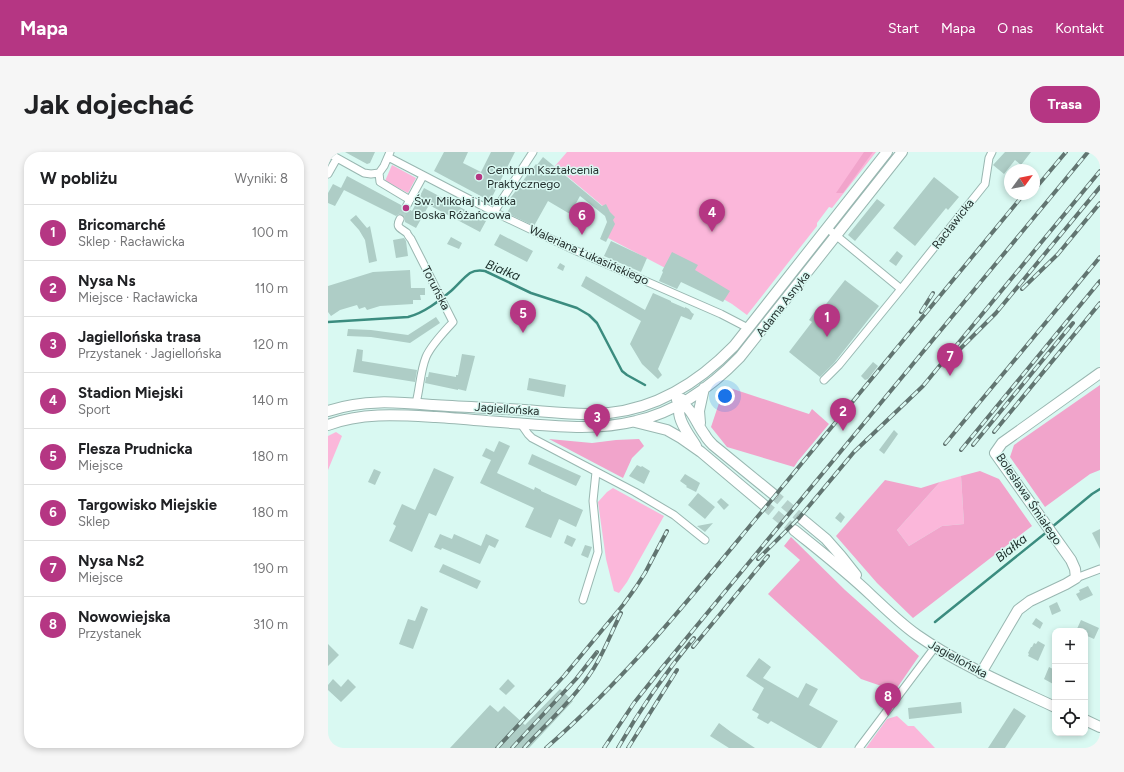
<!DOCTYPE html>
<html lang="pl">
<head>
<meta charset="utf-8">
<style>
	:root { --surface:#fff; --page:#f6f6f6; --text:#202124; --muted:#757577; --line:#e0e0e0; --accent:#b53683 }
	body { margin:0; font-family:Figtree,sans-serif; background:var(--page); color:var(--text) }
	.controls { position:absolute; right:12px; bottom:12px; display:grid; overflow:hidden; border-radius:8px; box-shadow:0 2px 6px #0003 }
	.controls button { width:36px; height:36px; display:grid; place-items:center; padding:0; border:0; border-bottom:1px solid var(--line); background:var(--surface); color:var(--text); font:20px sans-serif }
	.compass { position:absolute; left:676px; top:12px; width:36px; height:36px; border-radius:50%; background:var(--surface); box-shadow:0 2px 6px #0003; rotate:57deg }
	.you { position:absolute; left:397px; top:244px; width:14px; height:14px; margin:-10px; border:3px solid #fff; border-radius:50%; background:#1a73e8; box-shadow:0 0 0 6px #1a73e833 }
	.badge { display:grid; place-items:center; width:26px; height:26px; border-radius:50%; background:var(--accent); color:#fff; font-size:13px; font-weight:700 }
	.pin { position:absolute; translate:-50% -33px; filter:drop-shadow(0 1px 2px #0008) }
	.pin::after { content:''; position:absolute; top:21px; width:14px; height:12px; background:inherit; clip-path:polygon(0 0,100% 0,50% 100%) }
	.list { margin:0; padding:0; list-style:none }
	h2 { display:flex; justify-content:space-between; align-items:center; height:52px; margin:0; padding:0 16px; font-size:17px }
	h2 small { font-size:13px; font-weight:400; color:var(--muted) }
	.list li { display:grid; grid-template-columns:26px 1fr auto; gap:12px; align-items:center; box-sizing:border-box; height:56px; padding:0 16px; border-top:1px solid var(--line) }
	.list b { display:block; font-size:15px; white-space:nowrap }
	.list p { margin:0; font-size:13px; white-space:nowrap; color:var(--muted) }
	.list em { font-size:13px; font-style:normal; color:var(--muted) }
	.icon { flex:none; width:22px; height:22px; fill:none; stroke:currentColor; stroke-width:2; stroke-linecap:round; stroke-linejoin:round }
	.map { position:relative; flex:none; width:772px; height:596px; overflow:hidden; border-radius:16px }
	header { display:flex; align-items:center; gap:24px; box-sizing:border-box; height:56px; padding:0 20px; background:var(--accent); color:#fff }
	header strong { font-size:19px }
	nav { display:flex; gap:22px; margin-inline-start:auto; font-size:14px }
	.intro { display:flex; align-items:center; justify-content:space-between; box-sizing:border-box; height:96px; padding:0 24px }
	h1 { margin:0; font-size:28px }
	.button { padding:10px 18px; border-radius:16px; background:var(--accent); color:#fff; font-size:14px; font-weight:700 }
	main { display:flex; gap:24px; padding:0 24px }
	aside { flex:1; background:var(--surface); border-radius:16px; box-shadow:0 2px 6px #0003 }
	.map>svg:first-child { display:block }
	.green { fill:#fbb7da }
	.forest { fill:#f1a4cb }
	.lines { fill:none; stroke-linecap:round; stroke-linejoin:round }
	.stream { stroke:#3b8c7f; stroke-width:2.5 }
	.building { fill:#aecdc6 }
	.street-tunnel { stroke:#b5d1cb; stroke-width:7; stroke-dasharray:7 3.5; stroke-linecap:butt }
	.secondary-tunnel { stroke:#b5d1cb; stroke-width:10; stroke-dasharray:10 5; stroke-linecap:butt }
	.street-casing { stroke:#99b7b1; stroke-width:9 }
	.secondary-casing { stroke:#99b7b1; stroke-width:12 }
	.street { stroke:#fff; stroke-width:7 }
	.secondary { stroke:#fff; stroke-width:10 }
	.rail-casing { stroke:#627571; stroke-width:4 }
	.rail { stroke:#d9f9f2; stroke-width:2.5; stroke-dasharray:8; stroke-linecap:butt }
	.poi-dot { fill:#b53683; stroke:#d9f9f2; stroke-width:1.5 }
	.labels { text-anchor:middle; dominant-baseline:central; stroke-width:3; stroke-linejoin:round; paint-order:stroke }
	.poi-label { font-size:12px; fill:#232f2d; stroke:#d9f9f2; text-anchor:start }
	.street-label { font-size:12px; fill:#232f2d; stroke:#d9f9f2 }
	.water-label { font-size:13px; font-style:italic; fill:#1a2e2a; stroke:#d9f9f2 }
</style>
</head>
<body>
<header>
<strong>Mapa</strong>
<nav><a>Start</a><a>Mapa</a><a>O nas</a><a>Kontakt</a></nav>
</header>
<div class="intro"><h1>Jak dojechać</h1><a class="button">Trasa</a></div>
<main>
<aside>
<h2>W pobliżu<small>Wyniki: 8</small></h2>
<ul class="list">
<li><span class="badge">1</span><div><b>Bricomarché</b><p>Sklep · Racławicka</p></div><em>100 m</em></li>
<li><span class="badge">2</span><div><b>Nysa Ns</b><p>Miejsce · Racławicka</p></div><em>110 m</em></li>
<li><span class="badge">3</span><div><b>Jagiellońska trasa</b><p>Przystanek · Jagiellońska</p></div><em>120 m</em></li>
<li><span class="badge">4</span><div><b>Stadion Miejski</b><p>Sport</p></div><em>140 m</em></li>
<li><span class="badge">5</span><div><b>Flesza Prudnicka</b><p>Miejsce</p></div><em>180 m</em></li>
<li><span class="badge">6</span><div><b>Targowisko Miejskie</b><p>Sklep</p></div><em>180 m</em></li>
<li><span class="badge">7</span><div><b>Nysa Ns2</b><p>Miejsce</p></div><em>190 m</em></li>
<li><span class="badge">8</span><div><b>Nowowiejska</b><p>Przystanek</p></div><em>310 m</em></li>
</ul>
</aside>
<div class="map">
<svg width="772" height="596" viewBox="0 0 772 596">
	<rect width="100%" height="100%" fill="#d9f9f2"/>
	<path class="green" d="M239 0H548L504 56 501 55 489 71V74L419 163 404 152 385 141 280 86 282 60 227 14Z
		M64 13 88 26 80 41 57 29Z
		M8 280 14 284 0 318V284Z
		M633 324 636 372 614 374 581 394 569 378 612 330Z
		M285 336 336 364 299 430 291 441 286 439 278 407 270 350 279 340Z
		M569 564 580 574H586L607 596H538L559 567Z"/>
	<path class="forest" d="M536 0H545L515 41H508Z
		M772 233V318L762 322 717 355 682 305 686 293Z
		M402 236 481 262 484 257 501 272 470 309 466 315 399 295 383 275 393 245Z
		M221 287 264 291 288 288 311 287 316 294 304 306 295 326Z
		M652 319 671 327 704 374 585 466 549 431 508 384 557 328 593 336 612 330 569 378 581 394 614 374 636 372 633 324Z
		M463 385 517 438 591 504 569 536 562 537 533 527 440 442 472 408 456 394Z"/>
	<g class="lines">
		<path class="stream" d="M0 170 80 165C96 161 111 149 123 139 130 133 135 126 142 121 147 118 151 118 157 119L203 141 249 156 261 163 269 171 294 219 299 223 317 233
			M724 375 764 342 772 337
			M607 470 720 379"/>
	</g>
	<path class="building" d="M17 0H47L42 11 39 12Z
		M116 0H140L135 11 153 20 163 0H187L162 49 106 19Z
		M677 0H703L693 13 687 8 676 22 665 13Z
		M215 5 274 54 278 52 282 60 287 65 285 68 287 72 278 90 272 87 279 70 277 64 252 44 242 62 220 49 206 74 179 61 184 52 180 49 193 32 197 26 208 12 209 13Z
		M19 24 73 53 74 57 76 60H78L82 58 84 59 96 36 158 69 152 80 101 53 88 76 77 70 76 64 74 63 71 62 68 64 16 38 7 54 0 51V41L5 32 13 36Z
		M606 25 631 45 620 58 618 56 587 94 565 76Z
		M549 47 557 53 527 89 520 83Z
		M28 63 39 76 42 74 49 109 41 111 37 88 31 78 22 68Z
		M172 82 205 99 199 110 166 93Z
		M123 85 134 91 131 97 119 92Z
		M76 86 78 89 80 104 68 106 65 88Z
		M283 89 319 106 313 120 276 104Z
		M569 99 575 104 568 114 561 109Z
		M344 100 370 113 367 118 402 139 395 150 353 130 349 137 331 129 335 120 334 119Z
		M232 111 237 114 235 119 229 116Z
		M82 118 83 136H97V143H92L93 148H85V152L52 154 39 158 37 155 31 157 29 153 12 158 3 164 0 160V134L45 120Z
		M258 124 317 158 325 141 343 149V150L357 156V155L361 157 364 161 366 162 363 168 353 164 330 217 334 223 330 227 314 212 302 192 313 169 253 134Z
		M517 128 551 154 506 211 492 225 461 200 484 170 481 168 488 158 491 161Z
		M108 165 112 171 82 191 43 185 19 184 20 177 43 178 80 183Z
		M29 197 35 198 34 209 89 218 87 230 25 220Z
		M134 202 147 204 138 239 130 237V238L97 231 98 225H100L101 220 128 225V223H130Z
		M545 210 550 214 540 227 537 228 533 224Z
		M201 226 238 233 236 245 199 238Z
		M566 278 570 282 556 302 551 298Z
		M171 289 182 294 169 321 206 338 207 335 213 338V339L255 358 248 375 231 367 223 386 197 375 206 356 152 331 163 308 154 304 158 296 166 300Z
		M204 302 253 324 248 334 200 312Z
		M309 313 313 315 314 314 322 319 316 332 301 324Z
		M106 316 126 325 108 364 101 361 84 400 61 389 68 374 65 372 74 352 87 358Z
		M46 317 53 320 47 333 40 330Z
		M357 322 372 331 368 340 358 335 359 334 352 329Z
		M370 341 387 355 377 367 360 353Z
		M393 346 401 353 396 358 389 350Z
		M512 360 517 365 513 371 507 366Z
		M385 371 377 380 369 374Z
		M772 377V397L764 381Z
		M112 382 124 387 126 382 153 394 158 382 171 388 167 396 161 393 152 412 114 396 113 398 106 395Z
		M239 383 248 387 244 395 236 391Z
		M257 393 264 395 260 406 253 403Z
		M115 412 153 429 149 437 111 420Z
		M760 434 765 443 752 449 748 442 752 440 751 438Z
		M729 450 733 459 724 463 721 454Z
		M93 454 100 457 85 497 71 492 80 467 87 469Z
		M708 466 715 471 712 477 704 472Z
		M753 468 771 476 766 487 757 483V479H748Z
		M710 489 717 493 710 509 700 504 701 502 700 501 703 495H704L706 491 708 492Z
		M0 492 11 503 0 514Z
		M431 506 443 515 435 526 470 546 478 531 490 537 481 553 510 569 493 596H490L443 569 440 572 429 566 431 562 424 558 436 536 418 524Z
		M721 515 727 518V533L716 527Z
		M5 527 13 535 20 527 28 535 13 550 0 538V533Z
		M180 527 187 534 178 543 171 537Z
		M232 537 245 549 201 596H122L162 553 170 560 176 554 197 573Z
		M633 550 634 561 581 567 580 556Z
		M686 556 698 564 677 596H660Z
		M391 571 403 580 427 596H401L382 584Z"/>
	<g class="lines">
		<path class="street-tunnel" d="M72 67 78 55"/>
		<path class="secondary-tunnel" d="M445 342 474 367
			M436 353 466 378"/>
		<g class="street-casing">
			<path id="street" d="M0 1 36 21 43 22 51 21
				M60 5 166 60 244 97 393 162 420 176
				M51 21 52 30 82 48
				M51 21 56 14 62 0
				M0 22 9 6
				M78 55 95 24
				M166 60 205 0
				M72 67C67 76 73 76 79 81 79 82 82 86 83 87L125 170C116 180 103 193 98 205 92 220 92 236 88 251
				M499 76 573 137
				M496 228 511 213 573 137 657 32 661 6 664 0
				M193 272 200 282 204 286 307 340 346 363 377 388
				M748 426 772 417
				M255 448 270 400 265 349 268 320
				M531 596 607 495"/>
		</g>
		<g class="secondary-casing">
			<path id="secondary" d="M354 247C354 251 351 255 351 259 351 271 362 284 368 294
				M349 248C365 256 367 270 377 283 379 287 382 290 385 293L445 342
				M0 259C35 247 69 250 105 253 135 255 166 256 196 258 224 260 253 264 281 261 330 256 372 229 406 194L559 0
				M307 270 339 278 353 286 373 300 436 353
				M372 271 371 259 376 236
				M0 273C34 260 72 263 108 265 138 267 169 270 199 272 235 275 272 278 308 269 348 260 384 234 412 205L574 0
				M474 367 498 387 513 404 528 423
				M466 378C492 399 519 420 543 443 558 457 572 471 589 483 632 513 680 533 727 555
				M653 521 690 458 702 449 738 432 748 426 747 417 743 408 667 301 674 291 772 221
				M757 568 772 575"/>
		</g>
		<use href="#street" class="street"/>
		<use href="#secondary" class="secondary"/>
		<g class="rail-casing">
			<path id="rail" d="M706 38 738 0
				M694 137 730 102 772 51
				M593 160 605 141
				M625 204 668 161 772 35
				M666 280 772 151
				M617 292 772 105
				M645 293 745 171
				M633 298 772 129
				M430 407 471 366 526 300 595 234 772 19
				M365 495 440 404
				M169 596 236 524 295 453 308 435 317 421 339 379
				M184 596 248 527 269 500
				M196 596C220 570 247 546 266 516 277 498 284 479 293 461
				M218 596C302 523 370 436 441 351 526 248 611 145 696 42
				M276 596 306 551 333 517 760 0
				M290 596C312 557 338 520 366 486
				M300 596 349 518"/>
		</g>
		<use href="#rail" class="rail"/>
	</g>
	<g class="poi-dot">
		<circle cx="151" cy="25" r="4"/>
		<circle cx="78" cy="56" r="4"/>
	</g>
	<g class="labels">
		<g class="poi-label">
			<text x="159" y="18">Centrum Kształcenia<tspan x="159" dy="14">Praktycznego</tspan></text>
			<text x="86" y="49">Św. Mikołaj i Matka<tspan x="86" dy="14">Boska Różańcowa</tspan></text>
		</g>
		<g class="street-label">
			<text transform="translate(625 72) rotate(-52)">Racławicka</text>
			<text transform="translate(261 103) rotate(24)">Waleriana Łukasińskiego</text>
			<text transform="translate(108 136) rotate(63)">Toruńska</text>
			<text transform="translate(455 152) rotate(-52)">Adama Asnyka</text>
			<text transform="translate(179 257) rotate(4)">Jagiellońska</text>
			<text transform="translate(701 347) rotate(56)">Bolesława Śmiałego</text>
			<text transform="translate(630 507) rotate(29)">Jagiellońska</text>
		</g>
		<g class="water-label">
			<text transform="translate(175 118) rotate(22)">Białka</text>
			<text transform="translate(683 396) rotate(-39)">Białka</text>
		</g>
	</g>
</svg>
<div class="controls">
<button>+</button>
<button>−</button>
<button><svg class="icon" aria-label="locate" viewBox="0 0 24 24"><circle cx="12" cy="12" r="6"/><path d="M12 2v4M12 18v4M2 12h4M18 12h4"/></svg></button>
</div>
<svg class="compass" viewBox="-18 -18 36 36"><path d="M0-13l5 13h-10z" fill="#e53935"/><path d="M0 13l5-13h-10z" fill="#757577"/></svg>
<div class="you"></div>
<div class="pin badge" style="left:499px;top:185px">1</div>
<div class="pin badge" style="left:515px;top:279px">2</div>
<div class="pin badge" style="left:269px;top:285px">3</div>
<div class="pin badge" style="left:384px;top:80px">4</div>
<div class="pin badge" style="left:195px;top:181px">5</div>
<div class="pin badge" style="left:254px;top:83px">6</div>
<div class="pin badge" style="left:622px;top:224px">7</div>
<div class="pin badge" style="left:560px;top:564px">8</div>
</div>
</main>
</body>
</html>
